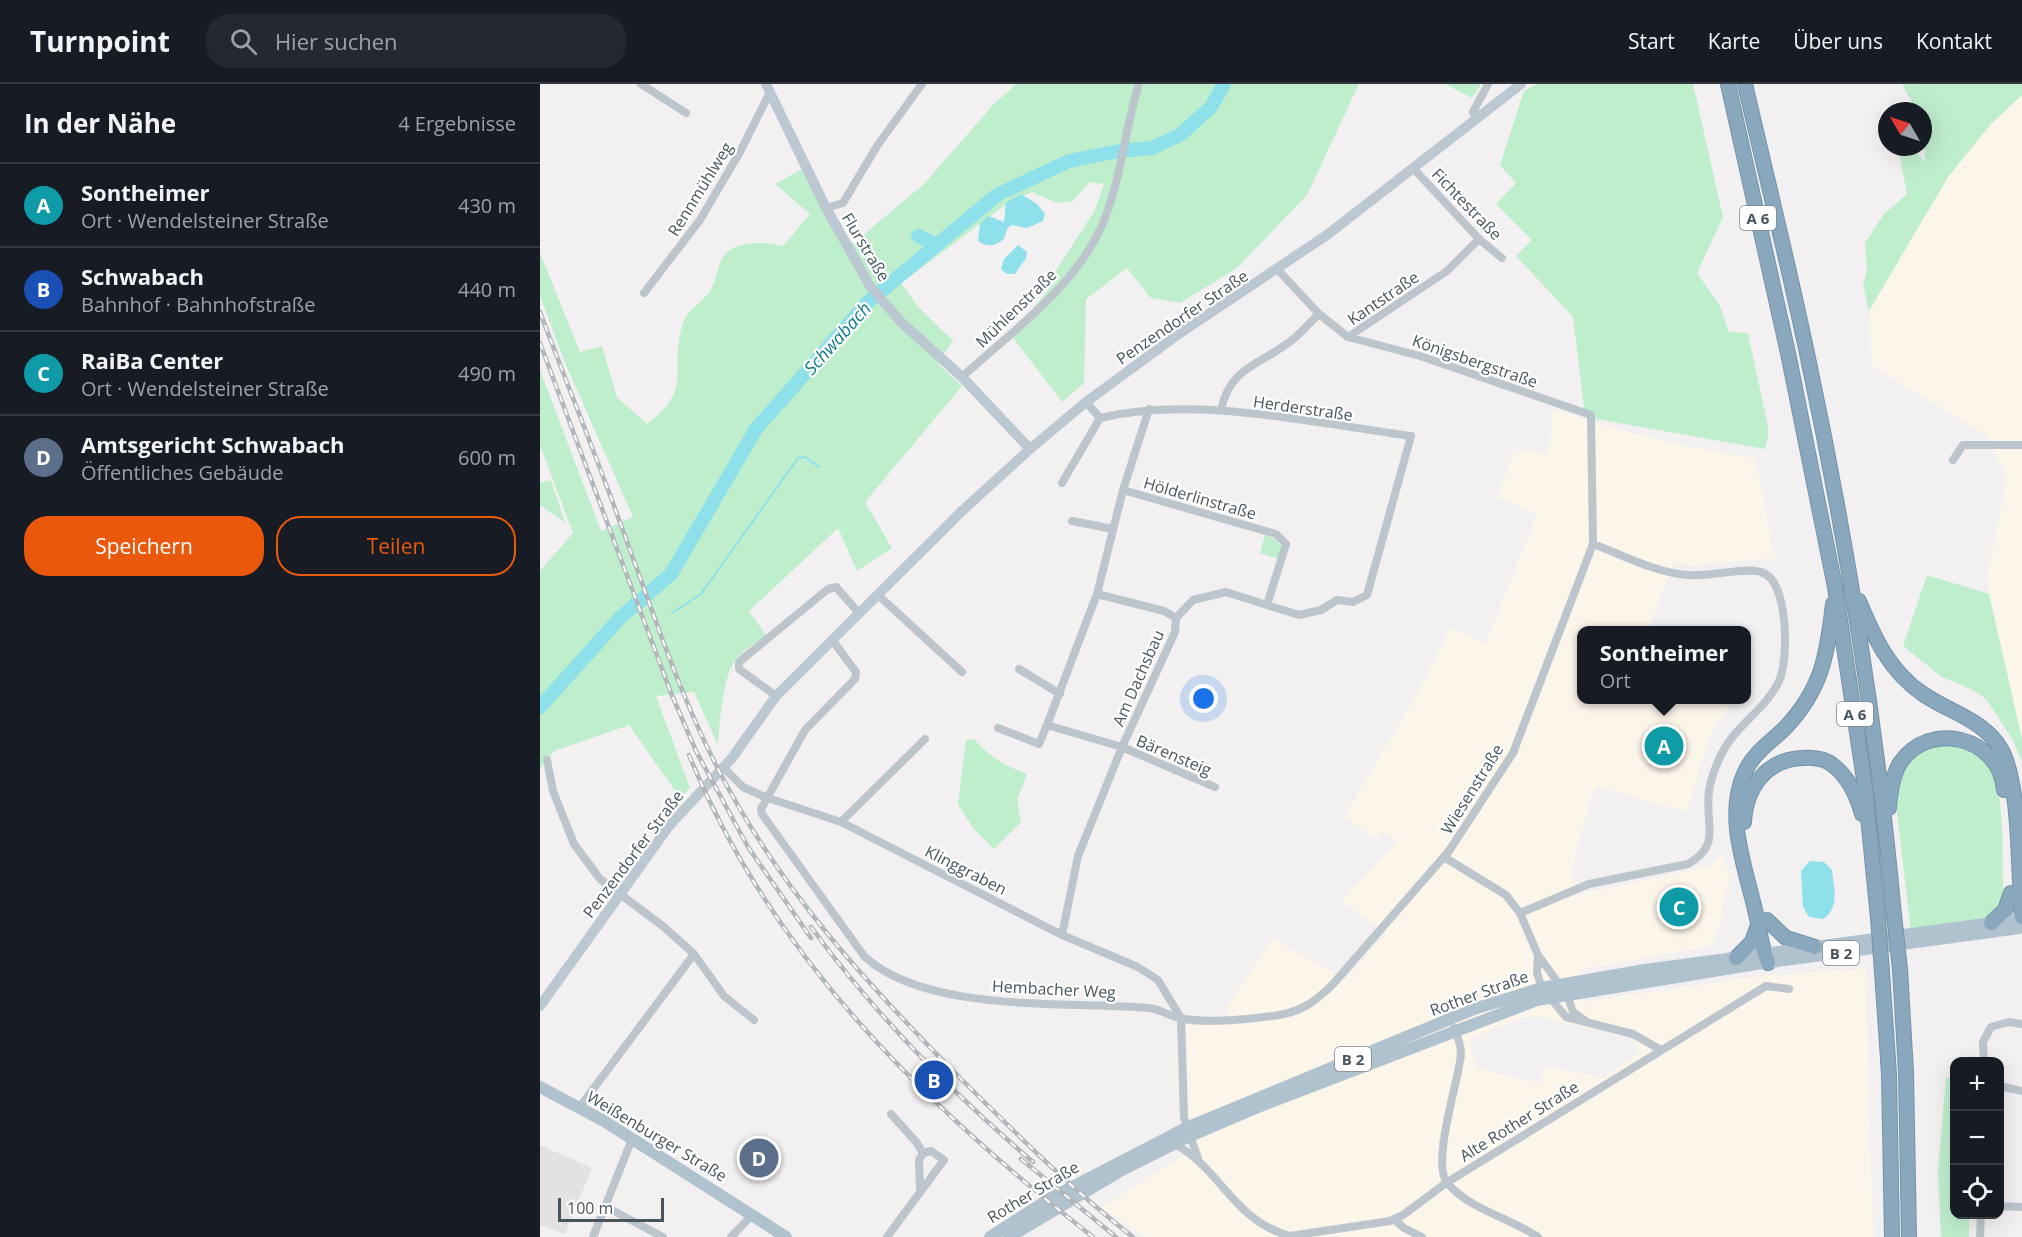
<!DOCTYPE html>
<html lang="de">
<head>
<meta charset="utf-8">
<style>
	:root { --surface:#171b24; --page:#242831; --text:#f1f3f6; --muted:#9ea1a6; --line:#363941; --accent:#ea580c }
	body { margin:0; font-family:"Open Sans",sans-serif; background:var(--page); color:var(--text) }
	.controls { position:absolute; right:18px; bottom:18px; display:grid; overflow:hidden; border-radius:12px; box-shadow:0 6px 24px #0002 }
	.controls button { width:54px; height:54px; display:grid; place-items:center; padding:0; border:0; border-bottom:2px solid var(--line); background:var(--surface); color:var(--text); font:30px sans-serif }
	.compass { position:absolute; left:1338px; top:18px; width:54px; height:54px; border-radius:50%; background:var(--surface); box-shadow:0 6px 24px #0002; rotate:309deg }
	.scale { position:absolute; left:18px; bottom:15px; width:106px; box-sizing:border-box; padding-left:6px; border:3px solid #48555d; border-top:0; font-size:16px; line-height:21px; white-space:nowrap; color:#48555d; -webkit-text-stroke:4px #fff; paint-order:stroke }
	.you { position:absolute; left:664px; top:615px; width:21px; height:21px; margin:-15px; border:4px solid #fff; border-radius:50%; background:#1a73e8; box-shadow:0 0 0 9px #1a73e833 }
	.badge { display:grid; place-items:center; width:39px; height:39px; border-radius:50%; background:var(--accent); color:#fff; font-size:20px; font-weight:700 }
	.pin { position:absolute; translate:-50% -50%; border:3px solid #fff; box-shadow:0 2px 6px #0006 }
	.popup { position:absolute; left:1037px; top:542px; width:174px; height:78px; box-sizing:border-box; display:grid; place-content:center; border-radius:12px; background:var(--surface); filter:drop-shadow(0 2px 4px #0005); font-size:20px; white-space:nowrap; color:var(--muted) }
	.popup b { font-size:22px; color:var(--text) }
	.popup::after { content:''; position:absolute; left:50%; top:100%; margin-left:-12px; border:12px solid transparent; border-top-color:var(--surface) }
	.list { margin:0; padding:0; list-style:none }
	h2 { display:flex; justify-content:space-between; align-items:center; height:78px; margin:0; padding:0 24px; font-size:26px }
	h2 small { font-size:20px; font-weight:400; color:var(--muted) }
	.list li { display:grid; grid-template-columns:39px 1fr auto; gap:18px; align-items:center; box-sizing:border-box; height:84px; padding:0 24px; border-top:2px solid var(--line) }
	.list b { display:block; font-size:22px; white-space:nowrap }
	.list p { margin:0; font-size:20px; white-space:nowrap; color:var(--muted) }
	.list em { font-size:20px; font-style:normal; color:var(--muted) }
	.actions { display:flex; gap:12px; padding:18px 24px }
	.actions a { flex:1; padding:14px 0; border:2px solid var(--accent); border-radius:24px; text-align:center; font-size:21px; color:var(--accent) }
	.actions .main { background:var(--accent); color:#fff }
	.icon { flex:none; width:33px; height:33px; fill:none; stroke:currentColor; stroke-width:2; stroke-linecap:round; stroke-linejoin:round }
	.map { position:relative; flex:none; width:1482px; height:1153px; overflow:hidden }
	header { display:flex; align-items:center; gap:36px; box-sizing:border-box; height:84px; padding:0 30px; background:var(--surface); border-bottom:2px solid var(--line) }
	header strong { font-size:28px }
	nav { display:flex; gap:33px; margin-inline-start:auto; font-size:21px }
	.search { width:420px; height:54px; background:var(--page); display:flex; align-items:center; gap:15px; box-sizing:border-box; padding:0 21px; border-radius:24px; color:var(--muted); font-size:22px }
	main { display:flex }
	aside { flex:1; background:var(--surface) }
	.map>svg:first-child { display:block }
	.commercial { fill:#fcf5ea; fill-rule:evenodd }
	.education { fill:#e3e1e2 }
	.green { fill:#bfeecd }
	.water { fill:#8ee0ea }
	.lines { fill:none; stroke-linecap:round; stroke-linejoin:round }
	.stream { stroke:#8ee0ea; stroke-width:2 }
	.river { stroke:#8ee0ea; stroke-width:14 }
	.highway-casing { stroke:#7493a9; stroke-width:16 }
	.street { stroke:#bcc5cc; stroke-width:8 }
	.secondary { stroke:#bcc8d1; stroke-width:10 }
	.primary { stroke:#b0c2cd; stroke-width:12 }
	.highway { stroke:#89a7bd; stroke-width:14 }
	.rail-casing { stroke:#b2b6ba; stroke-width:4.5 }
	.rail { stroke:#fff; stroke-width:2; stroke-dasharray:7; stroke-linecap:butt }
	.highway-bridge-casing { stroke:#7493a9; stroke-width:16; stroke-linecap:butt }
	.highway-bridge { stroke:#89a7bd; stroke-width:14 }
	.labels { text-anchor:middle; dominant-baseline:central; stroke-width:4.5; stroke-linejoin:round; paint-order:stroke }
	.shield { fill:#fff; stroke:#7f888e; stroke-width:1.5 }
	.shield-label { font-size:15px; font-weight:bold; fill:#48555d }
	.street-label { font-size:16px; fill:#48555d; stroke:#fff }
	.water-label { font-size:18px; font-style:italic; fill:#107c89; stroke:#fff }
</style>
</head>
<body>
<header>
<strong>Turnpoint</strong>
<div class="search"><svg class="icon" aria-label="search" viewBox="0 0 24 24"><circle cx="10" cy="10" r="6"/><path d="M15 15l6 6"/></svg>Hier suchen</div>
<nav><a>Start</a><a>Karte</a><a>Über uns</a><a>Kontakt</a></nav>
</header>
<main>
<aside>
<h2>In der Nähe<small>4 Ergebnisse</small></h2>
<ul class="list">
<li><span class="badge" style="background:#0f9aa8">A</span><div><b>Sontheimer</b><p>Ort · Wendelsteiner Straße</p></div><em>430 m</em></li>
<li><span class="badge" style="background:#1a4fb4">B</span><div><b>Schwabach</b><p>Bahnhof · Bahnhofstraße</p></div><em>440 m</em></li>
<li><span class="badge" style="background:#0f9aa8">C</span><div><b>RaiBa Center</b><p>Ort · Wendelsteiner Straße</p></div><em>490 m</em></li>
<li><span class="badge" style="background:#5c6f8a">D</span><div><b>Amtsgericht Schwabach</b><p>Öffentliches Gebäude</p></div><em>600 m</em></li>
</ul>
<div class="actions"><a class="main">Speichern</a><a>Teilen</a></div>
</aside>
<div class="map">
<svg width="1482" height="1153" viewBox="0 0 1482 1153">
	<rect width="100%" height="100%" fill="#f2f0f0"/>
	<path class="commercial" d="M1482 11V655L1449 510 1447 493 1467 394 1447 352 1332 282 1329 227 1408 93 1451 40Z
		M1013 324 1059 340 1136 360 1216 375 1235 474 1153 481 1134 478 1108 546H1042V616H1186L1191 618 1169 655 1147 728 1056 702 1036 766 1033 789 1037 811 1169 782 1183 769 1189 792 1180 844 1171 862 1038 886 1042 918 1221 892 1326 885 1333 1153H605L562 1123 656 1063 649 1029 646 941 683 940 687 924 732 854 805 895 846 850 801 817 858 757 841 748 836 755 804 733 875 613 911 543 945 560 997 430 957 413 975 365 1009 370ZM1001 933 1094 955 1100 968 1063 994 1006 982 1000 999 936 984 930 955 982 934Z"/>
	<path class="education" d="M0 1061 52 1084 25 1150 0 1141Z"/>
	<path class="green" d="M476 0H819L767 111 697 184 640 219 611 214 587 184 546 215 544 299 522 318 471 251 518 194 513 191 555 126 564 100 550 98 533 117 517 119 492 108 469 118 361 199 378 223 413 257 397 279 422 302 325 418 352 464 317 487 298 444 209 527 226 551C217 558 205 565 197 574 182 592 180 638 178 661L154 608 116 612 150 704 140 714 89 641 14 667 0 685V487L33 449 0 361V286L61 447 93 433 26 281 0 212V169L40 268 62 262 77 313 107 340C154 304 129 287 142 242 146 227 158 221 167 211 177 200 176 184 183 173 195 155 227 158 243 162L270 130 235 100 264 84 305 166 384 100 453 21Z
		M905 0H941L932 14Z
		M997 0H1153L1183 133 1157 189 1180 222 1189 248 1208 249 1229 348 1225 365 1045 333 1033 233 976 172 992 156 956 120 976 99 960 81 984 7Z
		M1362 0H1482V11L1451 40 1408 93 1329 227 1323 201 1327 187 1325 159 1344 130 1367 110 1358 63H1370L1385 77 1383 27H1377Z
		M11 396 25 439 0 421V399Z
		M725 451 733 454 742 462 738 475 720 469Z
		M1387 491 1449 510 1482 655V678L1473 656 1446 615 1433 606 1402 593 1363 562Z
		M434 655C449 672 465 682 487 690L477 716 481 738 454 765 433 744 418 720 426 656Z
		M1390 660C1401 661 1416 659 1427 662 1473 673 1459 774 1464 810L1458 825 1449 834 1371 847 1356 721V698L1367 676Z
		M1414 993V1130L1429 1131V1153H1401L1398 1087 1406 994Z"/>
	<path class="water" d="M481 110 497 120 505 130 503 137 487 144 471 141 467 145 464 155C454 162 448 164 438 157L440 140 448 132 464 138 466 119Z
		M478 161 487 168 486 174 475 190H467L461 185 464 175Z
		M1270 777 1284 778 1292 786C1294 804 1300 824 1283 835L1269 833 1263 823 1261 787Z"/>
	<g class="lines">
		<path class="stream" d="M132 529 161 510 258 374 265 373 279 383"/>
		<path class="river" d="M378 152 397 161
			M0 623 80 534 131 490 216 345 328 218 457 111 529 77 579 67 612 64 640 51 671 23 684 0"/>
		<g class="highway-casing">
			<path id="highway" d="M1188 0 1248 269 1295 503 1325 702 1338 834
				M1205 0C1226 91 1249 183 1268 274 1307 458 1337 644 1354 831
				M1319 517C1334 553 1349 587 1383 610 1409 628 1444 636 1461 665 1481 701 1478 789 1482 833
				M1349 724C1350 709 1352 692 1360 679 1389 635 1460 653 1464 706
				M1204 738C1206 704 1226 675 1263 674 1274 673 1286 675 1294 682 1309 694 1317 712 1322 730
				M1227 836 1246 854 1275 863
				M1451 839 1465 826 1471 809
				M1196 874 1212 858 1218 841
				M1228 879C1221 863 1220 846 1216 830 1206 785 1184 732 1205 688 1213 669 1231 658 1245 644 1282 605 1287 572 1293 520
				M1360 885 1366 988 1369 1153
				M1342 888 1349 990 1352 1153"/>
		</g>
		<path class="street" d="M101 0 146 29
			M936 33 933 28 948 0
			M873 84 939 155 962 174
			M286 124 303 119 337 62 382 0
			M738 186 779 230 808 253 907 187 939 155
			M104 209 160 136 201 66 230 8
			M422 293C472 247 540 200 565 134 582 90 585 44 599 0
			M546 318 560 334C656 311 773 339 871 352L827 511 813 518 797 516 781 526 759 531 727 521
			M609 325 583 406 736 450 746 460 727 521 686 508 653 516 636 534
			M681 326C690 284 717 282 748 259 760 251 769 239 779 230
			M1413 376 1423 361H1482
			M522 399 560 334
			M532 437 573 445
			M557 510 583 406
			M338 511 422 588
			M636 534 624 527 557 510 507 641 582 663 675 703
			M293 557 316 588 315 595 265 646 221 725 222 730 324 872C386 930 530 917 609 924 620 925 629 932 640 934 665 940 713 935 739 931 763 927 777 916 793 900L909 767 973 669 1053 460 1051 331 880 272 808 253
			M479 585 520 610
			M236 612 199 585V578L288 505 296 503 319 529
			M458 644 499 660 507 641
			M7 676 13 707 34 760 60 795 124 843 154 870 184 912 214 936
			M183 683 203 703 225 713 301 738 522 851 598 883 618 896 641 934 644 1034 658 1074
			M301 738 385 655
			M904 773 966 811 980 829 998 871 1027 911 1033 928 1047 938
			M980 829 1049 800 1148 780C1183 760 1164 739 1169 707 1171 694 1176 681 1182 669 1196 641 1226 625 1239 597 1249 576 1249 495 1221 488 1203 483 1169 493 1148 491 1116 489 1083 471 1053 460
			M522 851 538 772 582 663 635 548 636 534
			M998 872 997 889 1002 904 1026 933 1093 950 1121 966
			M914 944C917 951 921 962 921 970 919 996 890 1081 908 1100 931 1126 970 1134 998 1153
			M1444 978 1443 958 1451 943 1469 938 1482 940
			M1460 1002 1482 1007
			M39 1024 154 870
			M351 1030 377 1059 383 1069
			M634 1060C680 1083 693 1137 750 1152L850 1137 863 1131 906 1099 1226 902 1249 905
			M380 1105 379 1076 383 1069
			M1460 1122 1482 1123
			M66 1123 123 1153
			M854 1135 864 1144 882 1153
			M53 1153 92 1055
			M191 1153 213 1130
			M347 1153 404 1076 391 1067 383 1069
			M1440 1153 1441 1130"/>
		<path class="secondary" d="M226 0 286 124 330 202 361 238 422 293 490 365
			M0 922 129 742 192 674 236 612 422 427 490 365 546 318 640 249 787 151 981 0"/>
		<path class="primary" d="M0 1003 64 1037 246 1153
			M450 1153 511 1114 646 1044 934 925 1002 904 1105 886 1482 835
			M469 1153 580 1087 650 1052 718 1023 997 916 1216 880 1479 844"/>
		<use href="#highway" class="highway"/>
		<g class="rail-casing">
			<path id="rail" d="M0 228C27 300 56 371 82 444 111 522 137 604 175 679 237 803 326 899 423 997 478 1051 532 1106 593 1153
				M0 259 131 609 156 667 208 763 271 854
				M149 671C231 872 385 1022 553 1153
				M271 843C334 929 411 1008 493 1078
				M481 1075 576 1153"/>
		</g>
		<use href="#rail" class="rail"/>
		<g class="highway-bridge-casing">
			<path id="highway-bridge" d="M1354 831 1360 885
				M1338 834 1342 888"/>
		</g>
		<use href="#highway-bridge" class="highway-bridge"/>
	</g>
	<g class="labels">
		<g class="shield">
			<rect x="1200" y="122" width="36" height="24" rx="4.5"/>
			<rect x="1297" y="618" width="36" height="24" rx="4.5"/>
			<rect x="1283" y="857" width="36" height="24" rx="4.5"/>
			<rect x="795" y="963" width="36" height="24" rx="4.5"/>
		</g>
		<g class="shield-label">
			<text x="1218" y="134">A 6</text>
			<text x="1315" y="630">A 6</text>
			<text x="1301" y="869">B 2</text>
			<text x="813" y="975">B 2</text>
		</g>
		<g class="street-label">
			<text transform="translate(160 105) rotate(-58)">Rennmühlweg</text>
			<text transform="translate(927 120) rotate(46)">Fichtestraße</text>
			<text transform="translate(326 163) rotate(59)">Flurstraße</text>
			<text transform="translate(843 214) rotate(-34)">Kantstraße</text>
			<text transform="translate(476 224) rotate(-44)">Mühlenstraße</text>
			<text transform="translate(642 233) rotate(-34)">Penzendorfer Straße</text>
			<text transform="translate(935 277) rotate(19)">Königsbergstraße</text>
			<text transform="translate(763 324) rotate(8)">Herderstraße</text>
			<text transform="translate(660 414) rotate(16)">Hölderlinstraße</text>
			<text transform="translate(598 594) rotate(-66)">Am Dachsbau</text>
			<text transform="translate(634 671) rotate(23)">Bärensteig</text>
			<text transform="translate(932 705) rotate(-58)">Wiesenstraße</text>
			<text transform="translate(93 770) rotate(-53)">Penzendorfer Straße</text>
			<text transform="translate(426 786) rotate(27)">Klinggraben</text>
			<text transform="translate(514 905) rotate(3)">Hembacher Weg</text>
			<text transform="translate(939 909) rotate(-20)">Rother Straße</text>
			<text transform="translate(979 1037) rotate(-32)">Alte Rother Straße</text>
			<text transform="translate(117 1052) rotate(31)">Weißenburger Straße</text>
			<text transform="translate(493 1108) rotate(-31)">Rother Straße</text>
		</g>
		<g class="water-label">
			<text transform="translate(297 254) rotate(-48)">Schwabach</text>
		</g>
	</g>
</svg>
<div class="controls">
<button>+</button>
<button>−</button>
<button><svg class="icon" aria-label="locate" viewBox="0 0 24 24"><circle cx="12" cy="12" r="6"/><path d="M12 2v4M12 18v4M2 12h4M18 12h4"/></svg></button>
</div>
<svg class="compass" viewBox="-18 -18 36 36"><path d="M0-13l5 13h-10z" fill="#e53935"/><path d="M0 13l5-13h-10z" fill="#9ea1a6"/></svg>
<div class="scale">100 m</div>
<div class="you"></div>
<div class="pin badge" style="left:1124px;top:662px;background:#0f9aa8">A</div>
<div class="popup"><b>Sontheimer</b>Ort</div>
<div class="pin badge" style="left:394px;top:996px;background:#1a4fb4">B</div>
<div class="pin badge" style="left:1139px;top:823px;background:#0f9aa8">C</div>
<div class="pin badge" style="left:219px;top:1074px;background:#5c6f8a">D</div>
</div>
</main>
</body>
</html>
